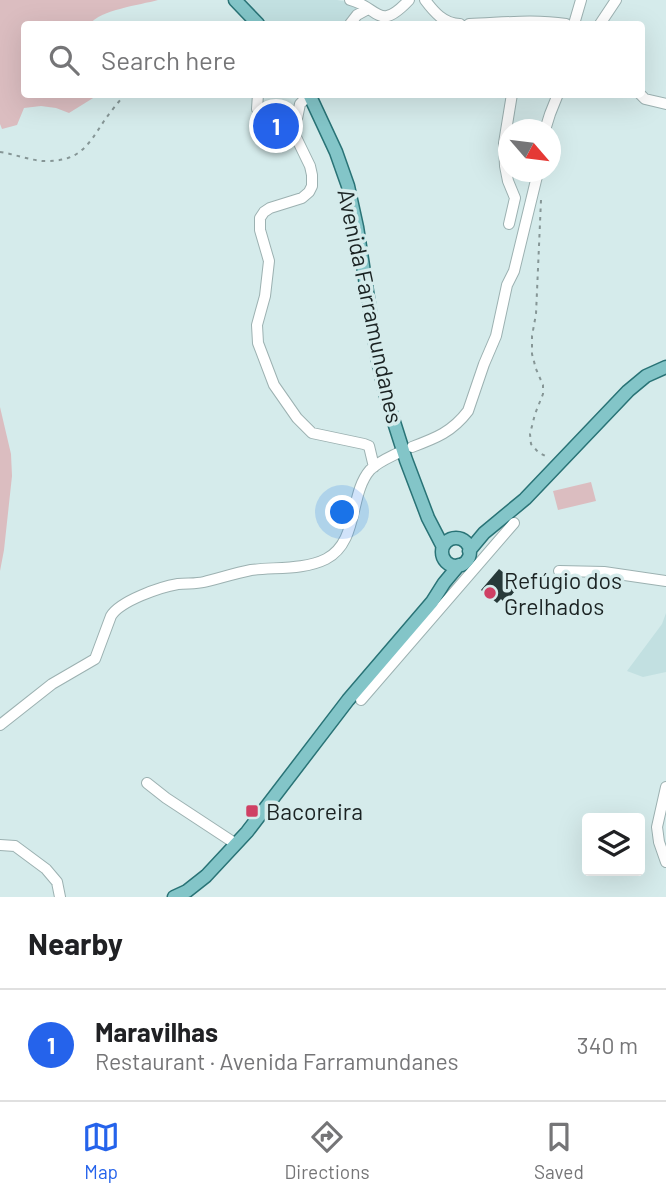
<!DOCTYPE html>
<html lang="en">
<head>
<meta charset="utf-8">
<style>
	:root { --surface:#fff; --page:#f2f2f2; --text:#202124; --muted:#757577; --line:#e0e0e0; --accent:#2563eb }
	body { margin:0; font-family:Barlow,sans-serif; background:var(--page); color:var(--text) }
	.controls { position:absolute; right:21px; bottom:21px; display:grid; overflow:hidden; border-radius:7px; box-shadow:0 7px 28px #0002 }
	.controls button { width:63px; height:63px; display:grid; place-items:center; padding:0; border:0; border-bottom:2px solid var(--line); background:var(--surface); color:var(--text); font:35px sans-serif }
	.compass { position:absolute; left:498px; top:119px; width:63px; height:63px; border-radius:50%; background:var(--surface); box-shadow:0 7px 28px #0002; rotate:118deg }
	.you { position:absolute; left:343px; top:513px; width:24px; height:24px; margin:-18px; border:5px solid #fff; border-radius:50%; background:#1a73e8; box-shadow:0 0 0 10px #1a73e833 }
	.badge { display:grid; place-items:center; width:46px; height:46px; border-radius:50%; background:var(--accent); color:#fff; font-size:23px; font-weight:700 }
	.pin { position:absolute; translate:-50% -50%; border:4px solid #fff; box-shadow:0 2px 7px #0006 }
	.list { margin:0; padding:0; list-style:none }
	h2 { display:flex; justify-content:space-between; align-items:center; height:91px; margin:0; padding:0 28px; font-size:30px }
	h2 small { font-size:23px; font-weight:400; color:var(--muted) }
	.list li { display:grid; grid-template-columns:46px 1fr auto; gap:21px; align-items:center; box-sizing:border-box; height:112px; padding:0 28px; border-top:2px solid var(--line) }
	.list b { display:block; font-size:26px; white-space:nowrap }
	.list p { margin:0; font-size:23px; white-space:nowrap; color:var(--muted) }
	.list em { font-size:23px; font-style:normal; color:var(--muted) }
	.icon { flex:none; width:38px; height:38px; fill:none; stroke:currentColor; stroke-width:2; stroke-linecap:round; stroke-linejoin:round }
	.map { position:relative; flex:none; width:666px; height:897px; overflow:hidden }
	.search { position:absolute; background:var(--surface); box-shadow:0 7px 28px #0002; left:21px; right:21px; top:21px; height:77px; display:flex; align-items:center; gap:18px; box-sizing:border-box; padding:0 24px; border-radius:7px; color:var(--muted); font-size:26px }
	.sheet { height:203px; background:var(--surface) }
	nav { display:flex; justify-content:space-around; align-items:center; box-sizing:border-box; height:98px; border-top:2px solid var(--line); background:var(--surface); font-size:19px; color:var(--muted) }
	nav a { display:grid; justify-items:center; gap:4px }
	nav .on { color:var(--accent) }
	.map>svg:first-child { display:block }
	.built { fill:#c2e0e1 }
	.green { fill:#dbbdc0 }
	.building { fill:#273939 }
	.lines { fill:none; stroke-linecap:round; stroke-linejoin:round }
	.minor-casing { stroke:#9cb1b1; stroke-width:12 }
	.major-casing { stroke:#297376; stroke-width:15 }
	.path { stroke:#869696; stroke-width:2; stroke-dasharray:3.5 5; stroke-linecap:butt }
	.minor { stroke:#fff; stroke-width:10 }
	.major { stroke:#83c5c8; stroke-width:12 }
	.poi-dot { fill:#cf4064; stroke:#d5ebeb; stroke-width:2.5 }
	.labels { text-anchor:middle; dominant-baseline:central; stroke-width:7; stroke-linejoin:round; paint-order:stroke }
	.street-label { font-size:23px; fill:#1a2222; stroke:#d5ebeb }
	.poi-label { font-size:23px; fill:#1a2222; stroke:#d5ebeb; text-anchor:start }
</style>
</head>
<body>
<div class="map">
<svg width="666" height="897" viewBox="0 0 666 897">
	<rect width="100%" height="100%" fill="#d5ebeb"/>
	<path class="built" d="M243 0H337L359 4 366 9 349 24H265Z
		M666 613V672L643 677 627 671 662 624Z"/>
	<path class="green" d="M0 0H158C140 5 100 10 90 24H24V94L98 95 69 113 56 108 41 106 24 108 17 125 2 129 0 124Z
		M0 407 11 454 12 476 4 550 0 571Z
		M591 482 596 501 558 510 553 491Z"/>
	<path class="building" d="M285 107 295 108 292 136 263 134 262 136 254 135 256 118 265 119V127H268L269 122 281 123Z
		M499 569 515 582 511 587 515 591 505 603 501 599 497 603 481 590Z"/>
	<g class="lines">
		<g class="minor-casing">
			<path id="minor" d="M350 0C379 7 378 33 409 0
				M425 0C434 12 444 24 460 24
				M350 24 357 15 368 9
				M469 24C502 23 533 19 566 24
				M574 24 581 0
				M600 24 616 0
				M640 94 645 99 666 104
				M309 95 300 104 294 133 310 166 312 175V186L309 192 302 198 270 208 264 212 260 218V230L269 261 265 296 257 325 258 343 274 385 297 418 312 433 364 444 369 446 374 467
				M257 109 258 94
				M545 130 550 114 558 94
				M509 224 515 198 508 181 505 166 504 143 512 94
				M412 447C436 438 452 432 468 411L484 364 496 336 507 285 514 271 538 172
				M559 571 604 572 666 581
				M361 700 514 523
				M0 725 52 684 95 659 111 616C120 601 160 587 178 584 187 583 196 584 204 582 220 578 236 573 251 570 275 567 304 570 326 559 359 542 349 494 370 470 378 462 388 458 398 453
				M147 783 166 798 236 844
				M666 787 657 827 659 842 666 862
				M0 845 15 846 46 869 57 882 60 897"/>
		</g>
		<g class="major-casing">
			<path id="major" d="M235 0 258 24
				M309 94 336 152 348 186 357 227 377 356 386 397 406 460 428 518 443 547
				M442 552a14 14 0 1 1 28 0a14 14 0 1 1-28 0Z
				M469 551 484 533 525 499 628 391 646 376 666 367
				M174 897 187 891 206 876 247 832 348 700 432 602 444 583 459 565"/>
		</g>
		<path class="path" d="M0 152C14 154 29 160 43 161 79 162 87 147 104 121 110 112 118 103 125 94
			M541 200 536 314 532 336V354L536 369 543 385V394L535 414 530 434 531 444 538 452 549 458"/>
		<use href="#minor" class="minor"/>
		<use href="#major" class="major"/>
	</g>
	<g class="poi-dot">
		<circle cx="490" cy="593" r="7"/>
		<rect x="245" y="804" width="14" height="14" rx="3.5"/>
	</g>
	<g class="labels">
		<g class="street-label">
			<text transform="translate(371 306) rotate(78)">Avenida Farramundanes</text>
		</g>
		<g class="poi-label">
			<text x="504" y="580">Refúgio dos<tspan x="504" dy="26">Grelhados</tspan></text>
			<text x="266" y="811">Bacoreira</text>
		</g>
	</g>
</svg>
<div class="controls">
<button><svg class="icon" aria-label="layers" viewBox="0 0 24 24"><path d="M12 4l9 5-9 5-9-5zM3 14l9 5 9-5"/></svg></button>
</div>
<svg class="compass" viewBox="-18 -18 36 36"><path d="M0-13l5 13h-10z" fill="#e53935"/><path d="M0 13l5-13h-10z" fill="#757577"/></svg>
<div class="you"></div>
<div class="pin badge" style="left:276px;top:126px">1</div>
<div class="search"><svg class="icon" aria-label="search" viewBox="0 0 24 24"><circle cx="10" cy="10" r="6"/><path d="M15 15l6 6"/></svg>Search here</div>
</div>
<section class="sheet">
<h2>Nearby<small></small></h2>
<ul class="list">
<li><span class="badge">1</span><div><b>Maravilhas</b><p>Restaurant · Avenida Farramundanes</p></div><em>340 m</em></li>
</ul>
</section>
<nav>
<a class="on"><svg class="icon" aria-label="map" viewBox="0 0 24 24"><path d="M3 6l6-2 6 2 6-2v14l-6 2-6-2-6 2zM9 4v14M15 6v14"/></svg>Map</a>
<a><svg class="icon" aria-label="directions" viewBox="0 0 24 24"><path d="M12 3l9 9-9 9-9-9zM9 14v-3h6M13 9l2 2-2 2"/></svg>Directions</a>
<a><svg class="icon" aria-label="saved" viewBox="0 0 24 24"><path d="M7 4h10v16l-5-4-5 4z"/></svg>Saved</a>
</nav>
</body>
</html>
